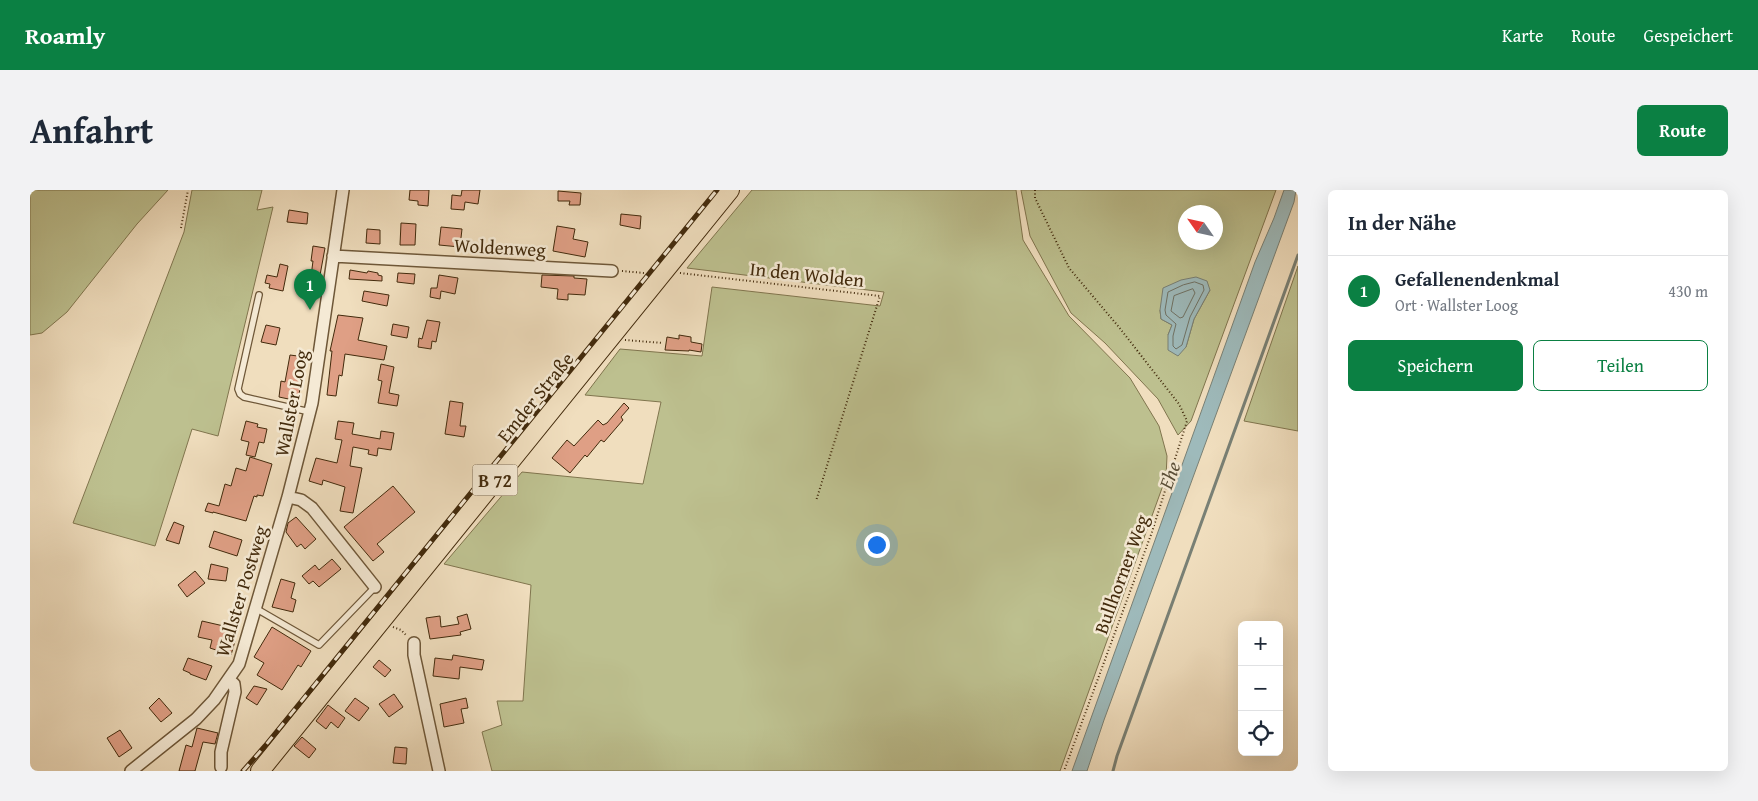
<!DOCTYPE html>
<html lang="de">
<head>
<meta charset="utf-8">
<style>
	:root { --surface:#fff; --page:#f2f2f3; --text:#1f2937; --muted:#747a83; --line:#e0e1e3; --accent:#0b8043 }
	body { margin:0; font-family:"Gentium Book Plus",serif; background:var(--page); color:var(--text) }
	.controls { position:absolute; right:15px; bottom:15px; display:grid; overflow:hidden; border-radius:8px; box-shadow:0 5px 20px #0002 }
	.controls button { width:45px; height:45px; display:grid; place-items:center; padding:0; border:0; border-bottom:1px solid var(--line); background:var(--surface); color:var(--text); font:25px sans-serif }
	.compass { position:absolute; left:1148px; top:15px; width:45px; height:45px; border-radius:50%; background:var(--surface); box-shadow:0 5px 20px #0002; rotate:304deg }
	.you { position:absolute; left:846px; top:354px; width:18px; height:18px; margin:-12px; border:4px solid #fff; border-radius:50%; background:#1a73e8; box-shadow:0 0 0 8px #1a73e833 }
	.badge { display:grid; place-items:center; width:32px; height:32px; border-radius:50%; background:var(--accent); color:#fff; font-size:16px; font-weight:700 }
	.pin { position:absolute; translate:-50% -41px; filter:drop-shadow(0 1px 2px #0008) }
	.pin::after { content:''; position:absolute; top:26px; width:18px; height:15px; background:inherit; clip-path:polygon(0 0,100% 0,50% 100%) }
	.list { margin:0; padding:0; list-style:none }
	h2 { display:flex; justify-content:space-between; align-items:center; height:65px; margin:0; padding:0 20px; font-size:21px }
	h2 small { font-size:16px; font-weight:400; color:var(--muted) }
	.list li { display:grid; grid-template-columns:32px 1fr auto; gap:15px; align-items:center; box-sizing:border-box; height:70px; padding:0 20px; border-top:1px solid var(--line) }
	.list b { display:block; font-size:19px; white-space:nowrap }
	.list p { margin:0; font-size:16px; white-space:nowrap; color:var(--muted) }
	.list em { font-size:16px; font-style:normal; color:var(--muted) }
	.actions { display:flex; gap:10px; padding:15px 20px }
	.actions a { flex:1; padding:11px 0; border:1px solid var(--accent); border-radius:8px; text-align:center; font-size:18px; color:var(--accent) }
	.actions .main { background:var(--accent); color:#fff }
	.icon { flex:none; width:28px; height:28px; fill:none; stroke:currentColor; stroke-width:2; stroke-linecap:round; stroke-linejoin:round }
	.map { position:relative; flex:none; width:1268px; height:581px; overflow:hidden; border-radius:8px }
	header { display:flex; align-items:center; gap:30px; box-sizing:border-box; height:70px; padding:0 25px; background:var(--accent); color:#fff }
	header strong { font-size:24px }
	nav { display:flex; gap:28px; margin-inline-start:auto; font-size:18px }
	.intro { display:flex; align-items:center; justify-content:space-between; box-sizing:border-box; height:120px; padding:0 30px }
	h1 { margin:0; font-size:35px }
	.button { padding:12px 22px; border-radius:8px; background:var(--accent); color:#fff; font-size:18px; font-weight:700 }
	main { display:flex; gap:30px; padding:0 30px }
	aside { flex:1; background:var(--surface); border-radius:8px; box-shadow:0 5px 20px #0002 }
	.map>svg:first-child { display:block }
	.green { fill:#bdc08f; stroke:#80754e; fill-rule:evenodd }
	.water { fill:#9ebabb; stroke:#798075 }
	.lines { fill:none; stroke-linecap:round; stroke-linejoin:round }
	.shore { stroke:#707264; stroke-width:1 }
	.stream { stroke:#798075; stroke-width:3 }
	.building { fill:#df9f85; stroke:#422a0c }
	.service-casing { stroke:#6e5738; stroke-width:8 }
	.minor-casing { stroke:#6e5738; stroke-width:14 }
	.primary-casing { stroke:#422a0c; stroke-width:20 }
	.path { stroke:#422a0c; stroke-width:2; stroke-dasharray:1 2.5; stroke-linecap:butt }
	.service { stroke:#f5ead5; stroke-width:5.5 }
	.minor { stroke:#f5ead5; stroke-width:11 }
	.primary { stroke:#f0debe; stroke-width:18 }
	.rail-casing { stroke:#422a0c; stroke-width:5 }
	.rail { stroke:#f5ead5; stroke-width:3; stroke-dasharray:9; stroke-linecap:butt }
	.labels { text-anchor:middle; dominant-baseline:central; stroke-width:5; stroke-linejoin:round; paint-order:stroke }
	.shield { fill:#f5ead5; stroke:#786448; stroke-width:1 }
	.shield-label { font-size:18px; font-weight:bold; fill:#422a0c }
	.street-label { font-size:19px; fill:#422a0c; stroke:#f5ead5 }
	.water-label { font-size:20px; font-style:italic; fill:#594e38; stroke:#f5ead5 }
</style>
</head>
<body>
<header>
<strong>Roamly</strong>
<nav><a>Karte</a><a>Route</a><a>Gespeichert</a></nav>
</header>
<div class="intro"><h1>Anfahrt</h1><a class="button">Route</a></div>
<main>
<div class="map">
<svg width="1268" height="581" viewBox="0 0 1268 581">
	<rect width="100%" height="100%" fill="#f0debe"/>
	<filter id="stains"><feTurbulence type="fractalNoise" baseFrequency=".004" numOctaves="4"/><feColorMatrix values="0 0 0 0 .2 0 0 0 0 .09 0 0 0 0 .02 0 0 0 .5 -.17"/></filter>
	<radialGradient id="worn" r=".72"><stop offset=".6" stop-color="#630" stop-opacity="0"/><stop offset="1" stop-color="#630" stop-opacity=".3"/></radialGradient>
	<path class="green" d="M0 0H138L107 34 37 122 12 143 0 145Z
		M162 0H232L227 20 243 17 188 246 162 239 125 356 43 333 154 42Z
		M722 0H986L993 50 1039 126 1100 188 1129 236 1137 266 1136 287 1030 581H462L452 542 472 535 467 511H493L501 395 414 374 492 282 613 294 631 212 555 205 590 159 672 166 682 97 850 116 854 102 657 78Z
		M991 0H1246L1161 231 1148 245 1128 209 1075 153 1041 123 1000 46ZM1156 22H1186V52H1156ZM1180 100 1164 129 1156 157 1138 145 1142 135 1131 129 1130 120Z
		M1268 76V241L1214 231Z"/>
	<path class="water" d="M1254 0H1266L1264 12 1074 530 1057 581H1042L1225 72 1244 28Z
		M1166 87 1177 91 1180 100 1164 129 1156 157 1148 166 1138 160V145L1142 135 1131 129 1130 120 1133 98 1151 90Z"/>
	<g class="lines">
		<path class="shore" d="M1165 92 1173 95 1174 100 1160 127 1152 155 1146 159 1143 156V146L1146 134 1136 125 1135 120 1138 102 1153 95Z
			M1163 99 1165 103 1153 127 1150 128 1141 121 1144 106Z"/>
		<path class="stream" d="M1083 581 1087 566 1268 65"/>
	</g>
	<path class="building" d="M380 0H399L398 16 388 15V11L379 10Z
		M432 0H450L448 14 435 12 434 20 421 19 422 5 431 6Z
		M528 1 551 3 550 15H539L540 11H528Z
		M259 20 278 23 277 34 257 32Z
		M591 24 611 26 610 39 590 35Z
		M371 33 386 34 385 55H370Z
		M527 36 545 39 543 49 558 52 555 67 523 61Z
		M411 37 432 39 430 57 409 55Z
		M337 39 350 40V54L336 53Z
		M283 56 295 58 288 96 280 94 283 71H281Z
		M250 74 258 76 253 101 239 98 240 94 235 93 237 85 247 87Z
		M320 80 337 83 338 81 348 83V85L352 86V91L319 89Z
		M368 83 385 84 384 94 367 92Z
		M409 85 428 88 425 104 411 101 410 109 400 107 401 98H407Z
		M512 85 544 86V88L557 89 555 105 538 104V110L527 109 528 99 511 97Z
		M334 101 359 105 357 116 332 111Z
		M308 125 333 128 328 150 357 156 354 170 315 164 312 186 309 185 306 206 297 205 302 161H300Z
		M397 130 410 132 406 152 402 151 401 159 388 157 389 148 392 149Z
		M363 134 379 137 377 148 361 145Z
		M236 135 250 138 246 155 231 152Z
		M649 145 661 147V152L672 154 671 162 659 160V161L635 160 637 147 649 149Z
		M260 165 275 167 268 211 249 207 251 191 255 192Z
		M351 174 364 177 359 203 369 205 367 216 348 213 352 191 348 190Z
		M420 211 433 213 430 236H436L434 247 415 244Z
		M594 213 599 218 591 227 593 230 574 252 571 250 557 267 555 265 540 283 522 268 537 250 544 256 568 230 573 235 577 233Z
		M216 231 228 234 227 237 237 239 234 253 229 252 225 267 216 265 219 252 211 250Z
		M308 231 324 233 322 244 350 249 351 241 364 243 361 260 348 258 347 266 338 264 339 260 323 257 320 276 332 278 323 323 310 321 315 297 293 290 292 295 279 291 286 268 307 273 312 250 305 249Z
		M220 267 242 274 233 306 227 305V307L224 306 216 331 183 322V323L175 321 178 313 189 316 195 294 201 296 206 278 216 281Z
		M363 296 385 322 347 354 354 362 343 371 314 337Z
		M266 327 286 349 275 359 271 354 267 357 256 342 258 333Z
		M144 332 154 336 149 354 136 350Z
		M184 341 212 350 207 366 179 357Z
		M302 369 311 379 289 397 283 391 279 394 272 386 285 375 289 380Z
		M181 374 198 378 196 391 178 389Z
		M165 381 175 393 157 407 148 395Z
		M251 389 265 393 261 408 266 410 263 422 242 417Z
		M437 424 441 439 430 442 431 445 400 449 396 428 410 426 411 437 429 434 427 427Z
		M172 431 198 437 196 448 205 451 201 465 180 458 182 450 168 447Z
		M242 437 281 461 271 477 268 475 252 500 227 485 234 473 224 467Z
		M423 465 454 470 452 480 430 477 429 489 403 486 405 468 422 470Z
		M158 468 182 476 176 490 160 484V483L153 480Z
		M349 470 361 480 355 487 343 477Z
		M224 496 237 499 227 515 216 508Z
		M364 504 373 517 359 527 349 514Z
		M129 508 142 523 131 532 119 518Z
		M325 508 339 518 329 531 315 521Z
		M436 508 438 518 431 519 434 533 414 537 410 514Z
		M298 515 315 528 308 538 301 532 296 539 286 531Z
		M167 538 188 543 185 554 173 552 165 581H149L156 555 162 557Z
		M90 540 102 558 89 567 77 548Z
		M272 547 286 559 279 568 264 556Z
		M365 557 377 558 376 574 363 573Z"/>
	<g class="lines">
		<g class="service-casing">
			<path id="service" d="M229 105 208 199 210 204 214 207 280 222
				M225 418 289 455 345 397"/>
		</g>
		<g class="minor-casing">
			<path id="minor" d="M303 66 582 81
				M258 307 271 310 282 318 345 397
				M384 453V465L409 581
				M191 577V562L205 502 204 494 199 490
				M101 581 166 529 184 510 209 474 258 307 282 213 313 0"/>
		</g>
		<g class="primary-casing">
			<path id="primary" d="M230 581 700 0"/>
		</g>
		<path class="path" d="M1005 0V8L1039 78 1088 136 1149 214 1157 231 1122 342 1034 581
			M151 38 158 0
			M592 81 614 83
			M650 83 850 106 786 311
			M595 150 633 153
			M363 437 371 440 377 446"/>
		<use href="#service" class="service"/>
		<use href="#minor" class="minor"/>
		<use href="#primary" class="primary"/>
		<g class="rail-casing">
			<path id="rail" d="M213 581 235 556 687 0"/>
		</g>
		<use href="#rail" class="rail"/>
	</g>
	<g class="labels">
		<rect class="shield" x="442.5" y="274.5" width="45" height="31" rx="4"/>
		<g class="shield-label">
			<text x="465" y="290">B 72</text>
		</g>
		<g class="street-label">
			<text transform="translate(470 57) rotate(3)">Woldenweg</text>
			<text transform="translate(777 84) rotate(6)">In den Wolden</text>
			<text transform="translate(505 207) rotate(-51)">Emder Straße</text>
			<text transform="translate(261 213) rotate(-79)">Wallster Loog</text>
			<text transform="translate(1091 384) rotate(-70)">Bullhorner Weg</text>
			<text transform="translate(211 401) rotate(-73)">Wallster Postweg</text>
		</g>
		<g class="water-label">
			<text transform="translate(1139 285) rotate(-70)">Ehe</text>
		</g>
	</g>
	<rect width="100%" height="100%" filter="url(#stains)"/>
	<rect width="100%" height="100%" fill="url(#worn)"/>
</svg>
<div class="controls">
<button>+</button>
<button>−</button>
<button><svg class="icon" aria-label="locate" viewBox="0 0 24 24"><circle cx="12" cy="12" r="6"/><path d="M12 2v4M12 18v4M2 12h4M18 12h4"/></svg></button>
</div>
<svg class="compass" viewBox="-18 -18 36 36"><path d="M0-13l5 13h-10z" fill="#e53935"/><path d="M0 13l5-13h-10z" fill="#747a83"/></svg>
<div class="you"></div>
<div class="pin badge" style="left:280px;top:120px">1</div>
</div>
<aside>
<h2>In der Nähe<small></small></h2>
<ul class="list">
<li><span class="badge">1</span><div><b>Gefallenendenkmal</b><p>Ort · Wallster Loog</p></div><em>430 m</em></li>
</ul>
<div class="actions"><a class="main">Speichern</a><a>Teilen</a></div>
</aside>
</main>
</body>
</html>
